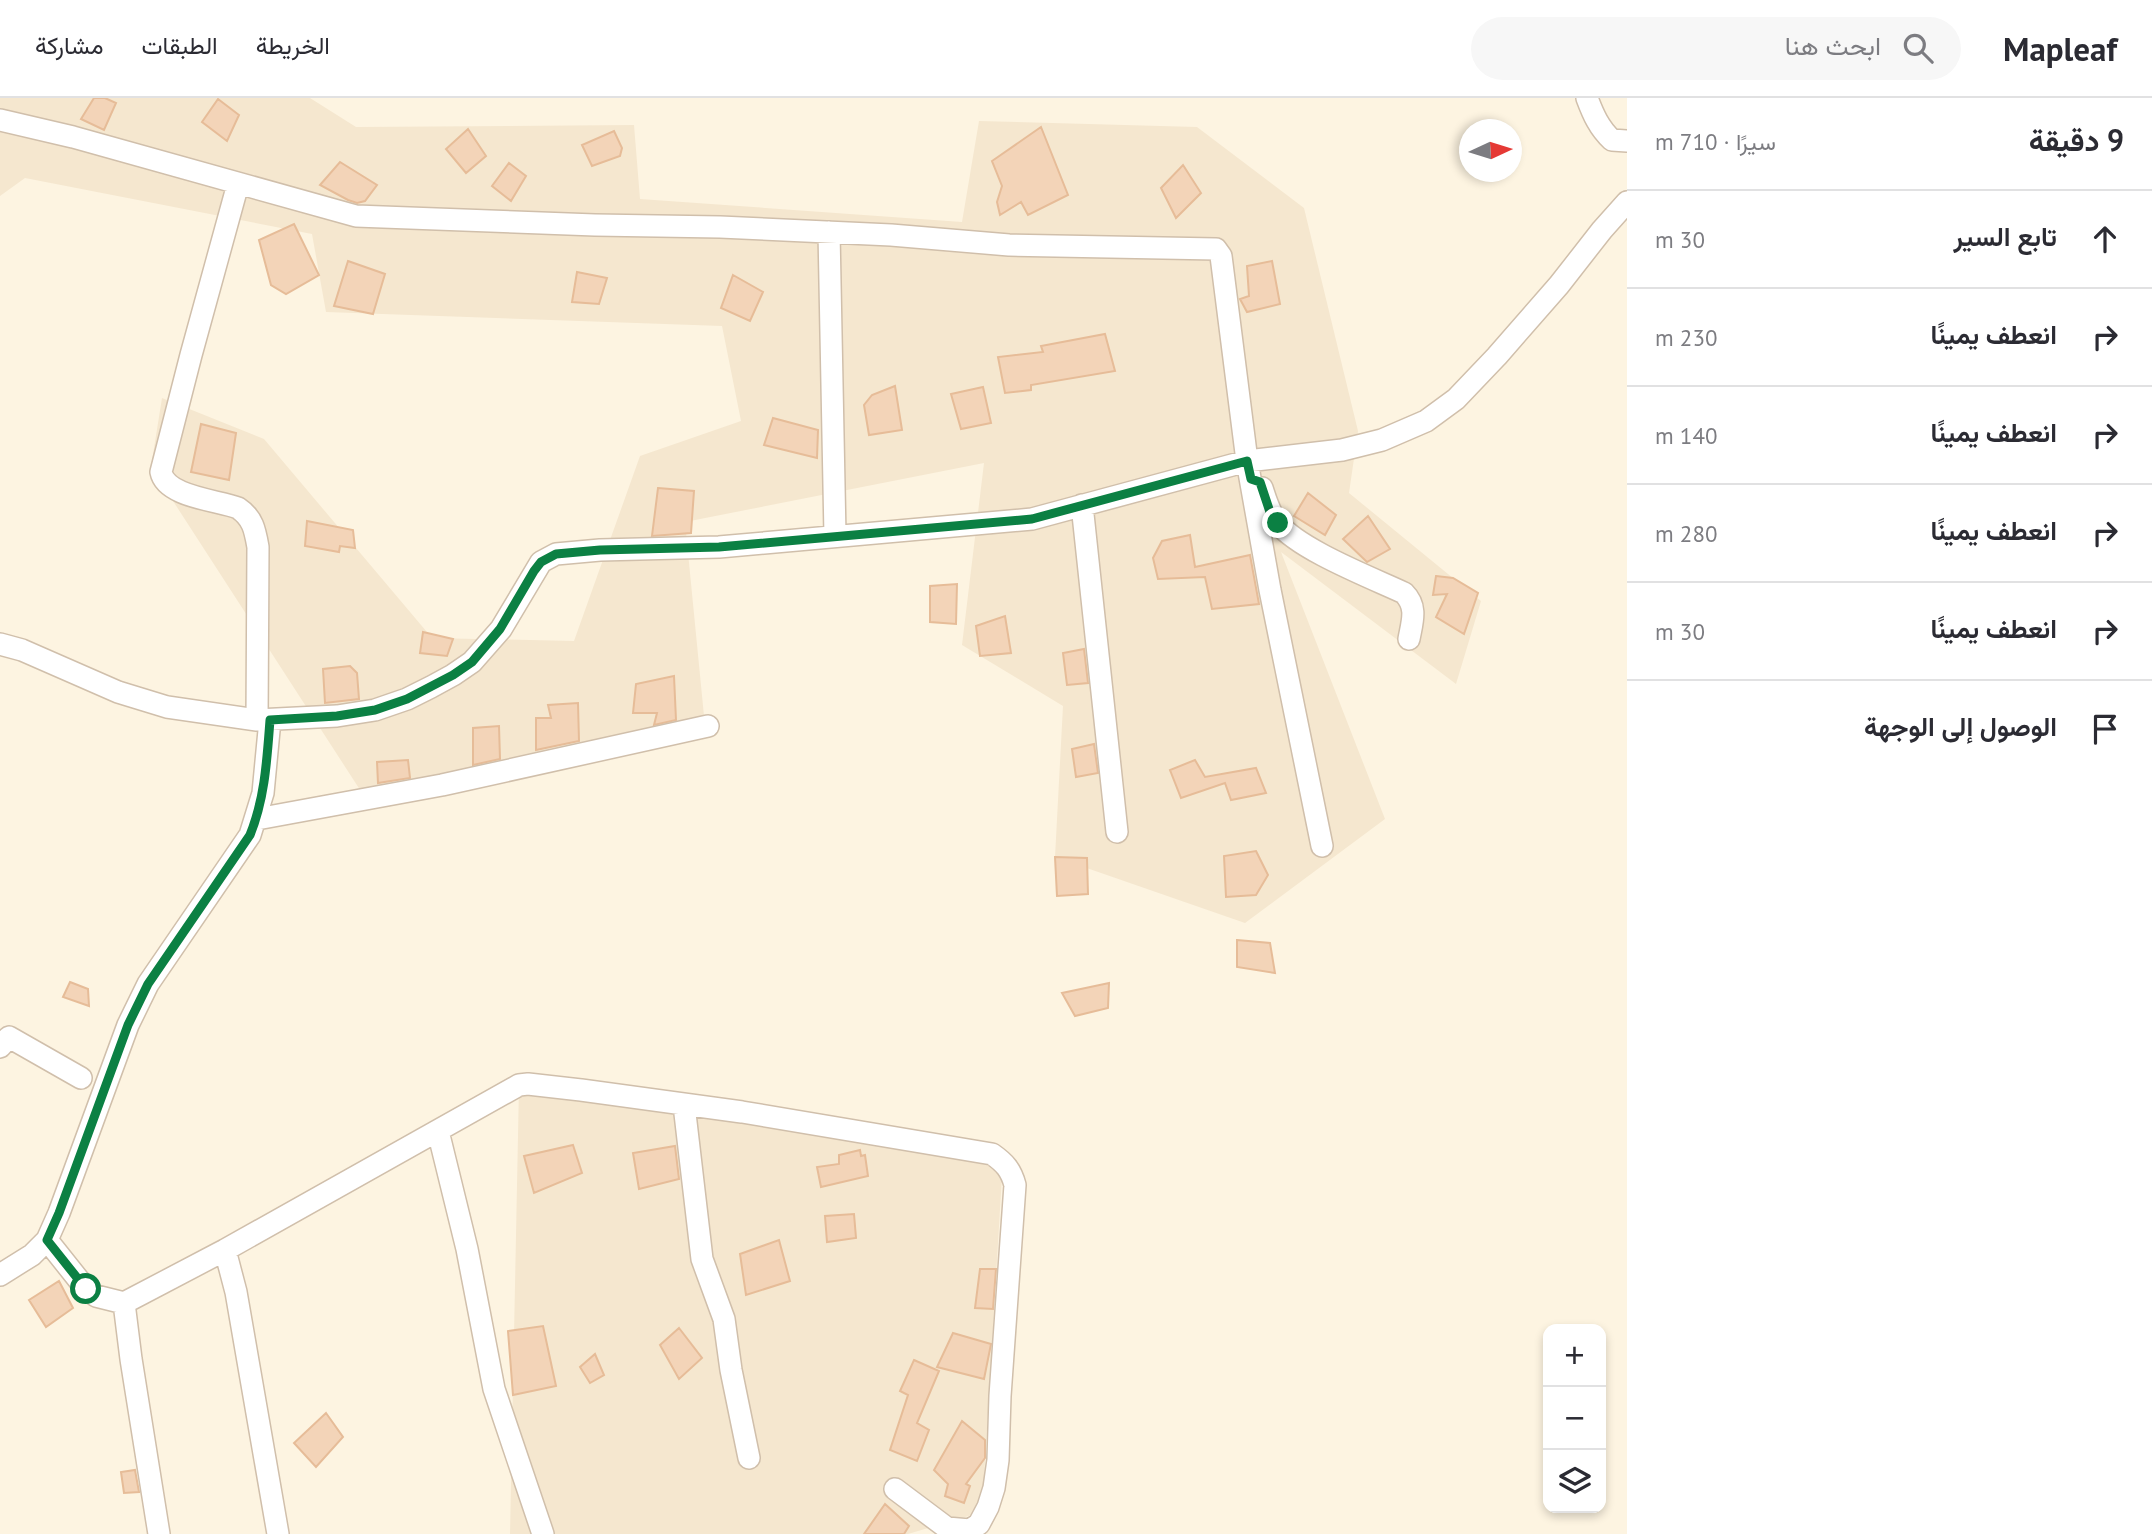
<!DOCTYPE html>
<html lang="ar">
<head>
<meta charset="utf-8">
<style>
	:root { --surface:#fff; --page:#f7f7f7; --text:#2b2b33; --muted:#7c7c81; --line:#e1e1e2 }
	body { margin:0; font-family:"PT Sans",Vazirmatn,sans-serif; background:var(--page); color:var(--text); direction:rtl }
	.controls { position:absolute; right:21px; bottom:21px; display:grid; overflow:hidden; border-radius:14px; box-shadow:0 4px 10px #0003 }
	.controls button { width:63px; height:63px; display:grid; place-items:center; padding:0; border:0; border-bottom:2px solid var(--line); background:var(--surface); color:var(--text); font:35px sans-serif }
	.compass { position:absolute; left:1459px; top:21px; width:63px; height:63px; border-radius:50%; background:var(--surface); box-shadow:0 4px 10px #0003; rotate:86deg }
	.stop { position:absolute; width:21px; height:21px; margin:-16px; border:5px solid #0b8043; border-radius:50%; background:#fff }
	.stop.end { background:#0b8043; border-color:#fff; box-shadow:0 2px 7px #0008 }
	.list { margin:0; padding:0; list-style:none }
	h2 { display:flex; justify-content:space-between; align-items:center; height:91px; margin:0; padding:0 28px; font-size:30px }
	h2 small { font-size:23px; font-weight:400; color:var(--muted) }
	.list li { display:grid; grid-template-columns:46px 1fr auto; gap:21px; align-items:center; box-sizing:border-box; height:98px; padding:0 28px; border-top:2px solid var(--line) }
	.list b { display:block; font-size:26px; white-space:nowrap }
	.list em { font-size:23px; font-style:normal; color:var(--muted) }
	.icon { flex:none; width:38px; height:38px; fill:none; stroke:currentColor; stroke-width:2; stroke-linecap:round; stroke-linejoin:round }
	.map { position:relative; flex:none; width:1627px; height:1436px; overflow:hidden; direction:ltr }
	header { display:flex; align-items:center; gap:42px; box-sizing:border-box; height:98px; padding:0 35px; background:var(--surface); border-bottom:2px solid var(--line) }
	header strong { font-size:33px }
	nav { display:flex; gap:38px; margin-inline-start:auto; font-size:24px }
	.search { width:490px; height:63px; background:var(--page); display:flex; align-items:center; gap:18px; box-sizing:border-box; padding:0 24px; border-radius:38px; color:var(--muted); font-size:26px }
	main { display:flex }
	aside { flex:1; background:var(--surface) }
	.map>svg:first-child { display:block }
	.residential { fill:#f5e7cf }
	.building { fill:#f3d4b8; stroke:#e6bc98; stroke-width:2 }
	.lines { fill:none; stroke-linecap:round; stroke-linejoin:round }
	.minor-casing { stroke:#d0bfab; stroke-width:24 }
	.minor { stroke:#fff; stroke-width:21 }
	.route { stroke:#0b8043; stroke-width:9 }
</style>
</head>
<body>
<header>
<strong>Mapleaf</strong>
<div class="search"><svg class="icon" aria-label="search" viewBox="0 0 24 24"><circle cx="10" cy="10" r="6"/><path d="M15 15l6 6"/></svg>ابحث هنا</div>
<nav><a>الخريطة</a><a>الطبقات</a><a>مشاركة</a></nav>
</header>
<main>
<aside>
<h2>9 دقيقة<small>سيرًا · 710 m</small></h2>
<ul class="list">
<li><svg class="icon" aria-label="ahead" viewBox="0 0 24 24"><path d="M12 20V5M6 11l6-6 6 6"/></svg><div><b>تابع السير</b></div><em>30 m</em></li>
<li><svg class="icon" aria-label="right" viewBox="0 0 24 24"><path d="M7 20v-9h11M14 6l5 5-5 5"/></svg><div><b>انعطف يمينًا</b></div><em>230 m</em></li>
<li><svg class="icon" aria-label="right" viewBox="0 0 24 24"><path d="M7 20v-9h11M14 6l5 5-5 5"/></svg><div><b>انعطف يمينًا</b></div><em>140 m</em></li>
<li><svg class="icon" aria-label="right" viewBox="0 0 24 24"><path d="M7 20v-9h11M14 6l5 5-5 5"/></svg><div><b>انعطف يمينًا</b></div><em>280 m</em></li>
<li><svg class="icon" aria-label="right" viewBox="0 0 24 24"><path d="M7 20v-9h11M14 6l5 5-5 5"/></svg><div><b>انعطف يمينًا</b></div><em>30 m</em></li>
<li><svg class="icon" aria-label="arrive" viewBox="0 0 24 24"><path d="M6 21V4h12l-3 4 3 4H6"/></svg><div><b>الوصول إلى الوجهة</b></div></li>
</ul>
</aside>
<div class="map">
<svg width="1627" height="1436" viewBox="0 0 1627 1436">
	<rect width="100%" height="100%" fill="#fdf4e1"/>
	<path class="residential" d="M0 0H310L356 29 634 27 640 101 962 124 979 23 1197 29 1304 110 1358 333 1349 395 1481 503 1456 586 1281 454 1385 721 1245 825 1055 759 1063 608 962 547 984 365 685 424 704 618 364 698 151 369 162 300 264 341 432 540 574 543 640 358 741 323 722 228 326 214 312 136 25 80 0 98Z
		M519 988 1003 1061 982 1414 908 1436H510Z"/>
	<path class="building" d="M94 0H105L116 5 104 32 81 21Z
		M218 1 239 17 227 43 202 24Z
		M1041 29 1068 97 1028 117 1021 104 1000 117 997 104 1002 88 992 63Z
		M468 31 486 58 466 75 446 51Z
		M614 33 622 50 620 58 592 68 582 47Z
		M340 64 377 87 365 103 357 105 348 102 320 87Z
		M509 65 526 78 511 103 492 88Z
		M1183 67 1201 95 1176 120 1161 90Z
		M294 126 319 177 286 196 271 187 259 142Z
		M348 163 385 176 373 216 334 208Z
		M1272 163 1280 206 1247 214 1240 201 1249 198 1247 168Z
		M577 174 607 180 599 206 572 204Z
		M733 177 763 194 750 223 721 210Z
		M1105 236 1115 273 1031 287V292L1005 295 998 259 1043 254 1041 248Z
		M895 288 902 332 869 337 864 307 872 297Z
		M983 289 991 325 961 331 951 296Z
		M773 320 818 332 817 360 764 347Z
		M201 326 236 335 229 382 191 374Z
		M658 390 694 393 691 435 652 438Z
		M1308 395 1336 417 1325 437 1294 418Z
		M1368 418 1390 451 1367 464 1343 441Z
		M307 423 353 432 355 450 340 448 339 454 305 448Z
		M1190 437 1195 469 1250 457 1259 506 1212 511 1205 479 1158 481 1153 460 1162 443Z
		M1436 478 1453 480 1478 495 1464 536 1436 519 1447 496 1433 497Z
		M957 486 956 526 930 524V488Z
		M1005 518 1011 555 980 558 976 528Z
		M423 534 453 541 447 558 420 555Z
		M1084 551 1088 585 1067 587 1063 555Z
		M350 568 357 575 359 601 325 605 323 571Z
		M674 578 676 622 654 627 657 615H633L636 586Z
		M578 605 579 643 536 652V620H551L548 607Z
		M499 628 500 661 473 667V630Z
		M1094 646 1098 675 1076 679 1072 651Z
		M408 662 410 680 378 685 377 664Z
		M1195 662 1205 679 1256 670 1266 695 1231 702 1225 685 1181 700 1170 672Z
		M1256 753 1268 777 1256 797 1226 799 1224 758Z
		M1055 759 1087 760 1088 796 1057 798Z
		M1237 842 1270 845 1275 875 1237 869Z
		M70 884 88 891 89 908 63 899Z
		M1109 885 1108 910 1075 918 1062 895Z
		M573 1047 582 1075 534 1095 524 1058Z
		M675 1048 679 1081 639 1091 633 1055Z
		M860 1052 861 1058 865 1057 868 1078 821 1089 817 1069 839 1066V1057Z
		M854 1116 856 1140 827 1144 825 1118Z
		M779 1142 790 1183 746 1197 740 1156Z
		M980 1171H996L993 1211 975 1210Z
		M59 1183 73 1210 46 1229 29 1202Z
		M543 1228 556 1288 513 1297 508 1233Z
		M679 1230 702 1260 679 1281 660 1247Z
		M953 1235 991 1246 984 1281 937 1269Z
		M595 1256 604 1277 590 1285 580 1269Z
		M914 1262 939 1273 917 1325 929 1332 917 1363 890 1352 908 1297 900 1293Z
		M326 1315 343 1339 316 1369 294 1345Z
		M962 1323 985 1342V1360L966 1386 970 1388 964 1405 945 1398 948 1386 934 1372Z
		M135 1372 139 1394 124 1395 121 1374Z
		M885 1406 909 1428 904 1436H864Z"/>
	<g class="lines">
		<g class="minor-casing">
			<path id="minor" d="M1587 0C1593 16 1599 30 1612 42L1627 43
				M0 22 73 39 356 118 595 127 720 129 891 137 1009 147 1216 151 1221 158 1247 363 1270 492 1322 748
				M238 86 191 257 161 374C166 399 217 402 238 410 253 420 255 432 258 449L257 622
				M829 134 835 438
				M1262 390C1266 402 1269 414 1277 424 1297 451 1372 480 1404 495 1418 509 1412 524 1409 541
				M1082 407 1117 734
				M0 546 22 552 118 594 167 609 257 622 337 618 375 612 407 601 431 589 453 577 472 564 501 531 541 464 556 456 600 452 719 449 1032 421 1247 363 1342 352 1382 342 1426 323 1456 301 1497 258 1559 187 1602 132 1627 104
				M257 721 442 687 708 628
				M0 949 9 939 81 980
				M684 1007 702 1161 724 1221 731 1272 749 1360
				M438 1033 467 1151 494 1291 543 1436
				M47 1142 86 1191 96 1198 124 1205 131 1261 159 1436
				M225 1152 236 1194 278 1436
				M0 1177 32 1157 47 1142 59 1115 128 927 148 886 250 737 263 695 270 622
				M124 1205 225 1152 519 987 528 986 581 992 742 1014 992 1056C1005 1065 1011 1072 1015 1087L1000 1298 998 1362 994 1390 988 1409 979 1426 970 1432 947 1430 895 1391"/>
		</g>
		<use href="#minor" class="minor"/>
	</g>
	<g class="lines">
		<path class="route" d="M86 1191 47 1142 59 1115 128 927 148 886 250 737C265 700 267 661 270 622L337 618 375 612 407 601 453 577 472 564 500 531 534 473 541 464 556 456 600 452 719 449 1032 421 1247 363 1251 381 1260 384 1270 414 1278 425"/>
	</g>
</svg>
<div class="controls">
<button>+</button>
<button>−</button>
<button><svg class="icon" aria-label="layers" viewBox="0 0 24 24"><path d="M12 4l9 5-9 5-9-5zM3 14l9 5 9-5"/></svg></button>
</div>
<svg class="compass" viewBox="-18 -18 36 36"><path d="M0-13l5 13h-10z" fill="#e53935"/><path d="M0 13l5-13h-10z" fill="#7c7c81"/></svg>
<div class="stop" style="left:86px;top:1191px"></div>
<div class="stop end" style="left:1278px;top:425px"></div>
</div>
</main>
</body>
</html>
